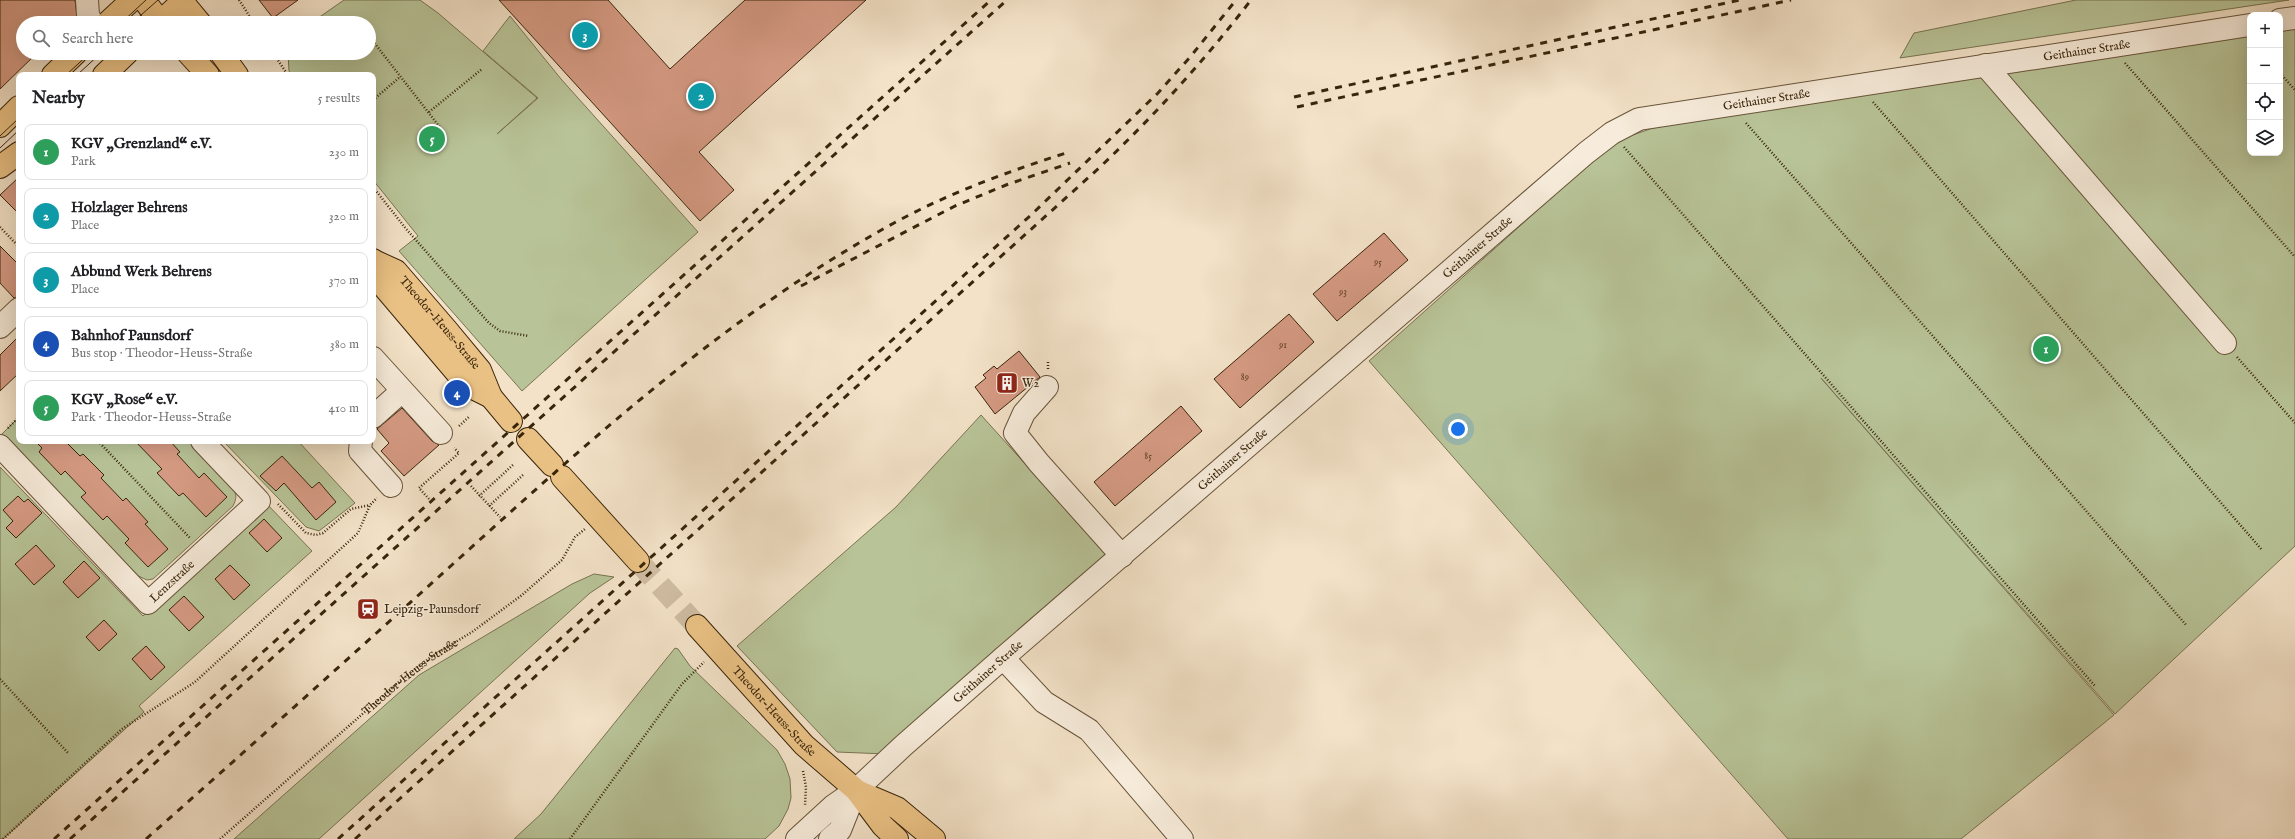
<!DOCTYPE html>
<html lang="en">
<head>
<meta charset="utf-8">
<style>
	:root { --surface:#fff; --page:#f2f2f2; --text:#202124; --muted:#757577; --line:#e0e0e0; --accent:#8f2418 }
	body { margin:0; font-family:"IM FELL English",serif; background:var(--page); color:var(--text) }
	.controls { position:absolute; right:12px; top:12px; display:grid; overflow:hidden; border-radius:8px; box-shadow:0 4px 16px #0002 }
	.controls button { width:36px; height:36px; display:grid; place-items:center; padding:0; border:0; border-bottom:1px solid var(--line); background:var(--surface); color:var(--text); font:20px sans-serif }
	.you { position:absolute; left:1458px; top:429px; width:14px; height:14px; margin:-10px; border:3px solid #fff; border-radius:50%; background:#1a73e8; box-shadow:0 0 0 6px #1a73e833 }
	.badge { display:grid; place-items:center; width:26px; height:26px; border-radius:50%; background:var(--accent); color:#fff; font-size:13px; font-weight:700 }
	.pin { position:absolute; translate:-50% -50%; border:2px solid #fff; box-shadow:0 1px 4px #0006 }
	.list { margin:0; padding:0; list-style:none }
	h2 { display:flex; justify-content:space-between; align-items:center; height:52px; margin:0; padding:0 16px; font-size:17px }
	h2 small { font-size:13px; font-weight:400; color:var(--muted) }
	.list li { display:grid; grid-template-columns:26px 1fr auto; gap:12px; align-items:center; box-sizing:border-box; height:56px; margin:0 8px 8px; padding:0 8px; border:1px solid var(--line); border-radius:8px }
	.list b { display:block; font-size:15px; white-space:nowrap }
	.list p { margin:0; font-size:13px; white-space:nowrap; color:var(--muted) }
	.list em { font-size:13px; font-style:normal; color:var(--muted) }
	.icon { flex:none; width:22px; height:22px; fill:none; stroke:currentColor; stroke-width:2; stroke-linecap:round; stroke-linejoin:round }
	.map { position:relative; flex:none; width:2295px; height:839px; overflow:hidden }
	.search { position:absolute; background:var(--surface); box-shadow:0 4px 16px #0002; left:16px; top:16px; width:360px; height:44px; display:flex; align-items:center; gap:10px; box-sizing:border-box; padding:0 14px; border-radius:22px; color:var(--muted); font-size:15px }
	.panel { position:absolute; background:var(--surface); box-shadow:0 4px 16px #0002; left:16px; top:72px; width:360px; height:372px; border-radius:8px }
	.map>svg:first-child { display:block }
	.green { fill:#b8c498; stroke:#787451 }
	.building { fill:#d59a83; stroke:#39250a }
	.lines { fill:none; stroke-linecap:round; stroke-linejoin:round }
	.major-tunnel { stroke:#cebca2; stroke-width:22; stroke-dasharray:22 11; stroke-linecap:butt }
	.minor-casing { stroke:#68543a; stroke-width:24 }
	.major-casing { stroke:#39250a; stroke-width:24 }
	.path { stroke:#39250a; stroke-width:2.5; stroke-dasharray:1 2; stroke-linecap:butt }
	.minor { stroke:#f7ecdb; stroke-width:22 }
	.major { stroke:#eac184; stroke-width:22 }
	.tram { stroke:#39250a; stroke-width:1 }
	.rail { stroke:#39250a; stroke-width:3; stroke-dasharray:7 7; stroke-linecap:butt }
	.labels { text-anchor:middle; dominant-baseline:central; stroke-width:3; stroke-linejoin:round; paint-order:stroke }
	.number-label { font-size:10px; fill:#604228 }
	.street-label { font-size:12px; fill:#39250a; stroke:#f7ecdb }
	.poi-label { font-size:12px; fill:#39250a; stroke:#f7ecdb; text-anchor:start }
</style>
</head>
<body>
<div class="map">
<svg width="2295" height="839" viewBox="0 0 2295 839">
	<rect width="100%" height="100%" fill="#f3e2c8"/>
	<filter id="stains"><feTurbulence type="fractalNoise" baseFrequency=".005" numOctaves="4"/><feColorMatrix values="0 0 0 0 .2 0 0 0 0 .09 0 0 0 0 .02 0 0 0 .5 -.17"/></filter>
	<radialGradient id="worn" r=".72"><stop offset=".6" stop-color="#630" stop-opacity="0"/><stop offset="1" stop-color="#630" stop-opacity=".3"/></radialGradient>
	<path class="green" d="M344 0H420L438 13 537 98 497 134 538 98 483 51 510 16 561 79 698 232 522 391 399 251 418 236 373 180V75H292L289 71 288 53H369V23H311Z
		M2076 0H2289L1900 58 1914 33Z
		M2295 26V546L2115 714 1821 378 2114 715 1961 839H1788L1369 361 1615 141 1653 128 1931 82 2250 33V153H2280V28Z
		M981 415 1111 559 886 754 837 752 737 646 896 507Z
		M19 417V441H189L232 487C237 494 237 498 233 506L153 579 147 580 134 574 0 436Z
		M223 441H298L355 503 319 531 306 527Z
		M0 467 143 616 266 503 312 551 139 706 144 712 3 839H0Z
		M594 574 614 577 590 593 319 839H234L419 675 572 584Z
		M675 648 678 649 690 666 777 750 785 764 790 779 791 798 788 809 779 826 765 839H514L541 814Z"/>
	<path class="building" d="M0 0H75L78 23H23V53H37L0 89Z
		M259 0H298L273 18Z
		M499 0H608L670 69 745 0H866L699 152 734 190 700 221Z
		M19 177V214L0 195Z
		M1384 233 1408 260 1337 321 1313 294Z
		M0 246 19 265V297L14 298 0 283Z
		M1289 314 1314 342 1240 408 1214 379Z
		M19 336V373L0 391V355Z
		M1019 351 1040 377 995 414 975 387 986 378 983 375 994 366 997 369Z
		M1181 406 1202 431 1115 506 1094 482Z
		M402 408 432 441 439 445 404 476 381 451 389 443 377 429Z
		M35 441H65L80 456 83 454 104 475 101 478 123 501 126 498 148 522 145 524 168 549 148 567 125 543 129 539 107 516 103 520 81 497 86 493 65 471 61 475 39 452 42 448Z
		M135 441H170L180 452 177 454 199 478 204 473 227 497 206 517 183 493 179 496 157 473 162 469Z
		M282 456 312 488 319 482 336 502 316 520 284 483 276 491 260 476Z
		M18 496 24 502 28 499 42 513 16 538 6 528 13 521 3 510Z
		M264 519 282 538 267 552 249 533Z
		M36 545 55 566 34 585 15 564Z
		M84 561 100 578 78 598 63 582Z
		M230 565 250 585 234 600 215 579Z
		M184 596 204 617 189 631 169 610Z
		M104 620 117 634 99 651 86 637Z
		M146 646 165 667 151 680 132 659Z"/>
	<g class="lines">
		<path class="major-tunnel" d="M638 561 697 626"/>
		<g class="minor-casing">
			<g id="minor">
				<path d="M87 0 88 15 92 23"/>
				<path d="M2280 20 2295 18"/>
				<path d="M1985 65 2225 343"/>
				<path d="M0 327 19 309"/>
				<path d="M373 358 441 433"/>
				<path d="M1047 387 1024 413 1015 433 1039 463 1122 556"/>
				<path d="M373 417 402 391"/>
				<path d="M361 441 360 451 391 486"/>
				<path id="s2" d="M0 446 148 603 259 501 202 441"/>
				<path d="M1003 658 1044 702 1089 730 1182 839"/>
				<path id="s3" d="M797 839 833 806 856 790 903 746 1003 658 1586 153 1612 133 1639 119 2250 25"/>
				<path d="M830 839 840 830 856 790"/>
			</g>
		</g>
		<g class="major-casing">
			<g id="major">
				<path d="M144 0 161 23"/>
				<path d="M181 0 200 23"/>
				<path d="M107 23 132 0"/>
				<path d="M159 23 184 0"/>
				<path d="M188 53 208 75"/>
				<path d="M221 53 237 75"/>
				<path d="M53 75 76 53"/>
				<path d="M104 75 127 53"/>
				<path d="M0 126 19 107"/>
				<path d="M0 167 19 153"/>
				<path d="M373 260 383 286 467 385 491 397 511 421"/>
				<path id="s4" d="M374 261 396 271 446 329 480 370 491 397"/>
				<path d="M528 439 552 465"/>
				<path d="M562 477 638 561"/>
				<path id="s5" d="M697 626 804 745 856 790 883 826 897 839"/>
				<path d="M857 791 897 808 934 839"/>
			</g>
		</g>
		<g class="path">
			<path d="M239 0 254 23"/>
			<path d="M348 19 355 23"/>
			<path d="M369 36 442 130"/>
			<path d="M273 53 288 75"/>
			<path d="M2125 63 2295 257"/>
			<path d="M2280 73 2295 90"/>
			<path d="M373 100 400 77"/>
			<path d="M1873 102 2262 550"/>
			<path d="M429 112 482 69"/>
			<path d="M1746 123 2187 626"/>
			<path d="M1624 147 2095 686"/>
			<path d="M373 187 407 230 489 323 500 331 529 336"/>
			<path d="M0 227 19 247"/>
			<path d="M2237 357 2295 423"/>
			<path d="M1048 369V361"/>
			<path d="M459 426 470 416"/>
			<path d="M8 428 19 417"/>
			<path d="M98 441 190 538"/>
			<path d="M471 486 500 517"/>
			<path d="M479 496 514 464"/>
			<path d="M429 499 419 488 459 453 454 448"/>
			<path d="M278 504 306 533 316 535 323 533 351 509 370 505"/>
			<path d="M489 506 523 475"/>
			<path d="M0 679 69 754"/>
			<path d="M803 771 806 787 805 805"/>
			<path d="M3 839 122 729 195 682 358 533 370 505 377 498"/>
			<path id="s1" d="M220 839 400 681 431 657 472 632 522 595 562 560 575 537 585 529"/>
			<path d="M570 839 682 684 704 662"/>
		</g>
		<use href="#minor" class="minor"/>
		<use href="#major" class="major"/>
		<path class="tram" d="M121 23 146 0
			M132 23 158 0
			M66 75 90 53
			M77 75 101 53
			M0 136 19 118
			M0 148 19 130"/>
		<path class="rail" d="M1294 97 1740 0
			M1297 107 1791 0
			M801 286 955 206 1006 185 1070 163
			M54 839 991 0
			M70 839 1007 0
			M146 839C249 748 351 656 453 564 591 439 730 313 894 223 949 193 1007 172 1066 153
			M338 839 1031 215 1158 93 1191 56 1236 0
			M355 839 1099 168C1155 115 1204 61 1251 0"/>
	</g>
	<defs>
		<g id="building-square" transform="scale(1.15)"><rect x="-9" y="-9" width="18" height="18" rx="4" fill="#8f2418" stroke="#f7ecdb"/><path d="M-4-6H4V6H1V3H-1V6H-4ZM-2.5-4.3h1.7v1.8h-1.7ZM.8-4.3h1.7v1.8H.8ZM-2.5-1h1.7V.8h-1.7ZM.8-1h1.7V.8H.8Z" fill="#fff"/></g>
		<g id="station-square" transform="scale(1.15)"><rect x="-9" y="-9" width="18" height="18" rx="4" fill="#8f2418" stroke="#f7ecdb"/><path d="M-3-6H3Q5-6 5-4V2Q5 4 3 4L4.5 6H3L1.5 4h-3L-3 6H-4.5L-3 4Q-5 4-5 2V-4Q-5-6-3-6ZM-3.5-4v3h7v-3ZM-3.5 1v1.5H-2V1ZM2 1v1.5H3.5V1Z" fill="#fff"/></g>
	</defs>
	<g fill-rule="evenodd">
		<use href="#building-square" x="1007" y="383"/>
		<use href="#station-square" x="368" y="609"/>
	</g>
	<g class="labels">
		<g class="number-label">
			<text x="1378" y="262">95</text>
			<text x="1343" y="292">93</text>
			<text x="1283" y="345">91</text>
			<text x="1245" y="377">89</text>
			<text x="1148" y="456">85</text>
		</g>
		<g class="street-label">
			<text stroke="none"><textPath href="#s3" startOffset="1562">Geithainer Straße</textPath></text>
			<text stroke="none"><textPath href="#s3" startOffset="1238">Geithainer Straße</textPath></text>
			<text stroke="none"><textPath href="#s3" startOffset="902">Geithainer Straße</textPath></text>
			<text stroke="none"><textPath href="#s4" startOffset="92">Theodor-Heuss-Straße</textPath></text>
			<text stroke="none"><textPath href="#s3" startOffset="578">Geithainer Straße</textPath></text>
			<text stroke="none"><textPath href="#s2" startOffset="248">Lenzstraße</textPath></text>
			<text stroke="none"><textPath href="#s3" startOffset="254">Geithainer Straße</textPath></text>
			<text stroke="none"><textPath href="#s1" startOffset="250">Theodor-Heuss-Straße</textPath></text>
			<text stroke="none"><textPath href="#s5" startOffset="115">Theodor-Heuss-Straße</textPath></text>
		</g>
		<g class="poi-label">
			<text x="1022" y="383">W2</text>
			<text x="384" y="609">Leipzig-Paunsdorf</text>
		</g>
	</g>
	<rect width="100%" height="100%" filter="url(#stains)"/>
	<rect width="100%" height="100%" fill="url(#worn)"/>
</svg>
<div class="controls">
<button>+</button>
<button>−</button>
<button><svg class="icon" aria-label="locate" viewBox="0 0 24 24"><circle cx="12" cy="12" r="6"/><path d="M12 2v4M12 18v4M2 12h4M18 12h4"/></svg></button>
<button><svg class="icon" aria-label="layers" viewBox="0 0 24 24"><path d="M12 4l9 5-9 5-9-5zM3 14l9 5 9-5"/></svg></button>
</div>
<div class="you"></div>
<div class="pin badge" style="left:2046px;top:349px;background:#2e9e5b">1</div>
<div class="pin badge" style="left:701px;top:96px;background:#0f9aa8">2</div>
<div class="pin badge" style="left:585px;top:35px;background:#0f9aa8">3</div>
<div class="pin badge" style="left:457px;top:393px;background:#1a4fb4">4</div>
<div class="pin badge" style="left:432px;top:139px;background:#2e9e5b">5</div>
<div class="search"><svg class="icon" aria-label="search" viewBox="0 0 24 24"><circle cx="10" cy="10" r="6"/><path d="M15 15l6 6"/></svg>Search here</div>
<section class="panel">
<h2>Nearby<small>5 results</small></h2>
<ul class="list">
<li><span class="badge" style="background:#2e9e5b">1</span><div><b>KGV „Grenzland“ e.V.</b><p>Park</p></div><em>230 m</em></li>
<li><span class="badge" style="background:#0f9aa8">2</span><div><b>Holzlager Behrens</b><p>Place</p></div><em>320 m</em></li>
<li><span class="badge" style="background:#0f9aa8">3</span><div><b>Abbund Werk Behrens</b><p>Place</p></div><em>370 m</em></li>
<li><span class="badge" style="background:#1a4fb4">4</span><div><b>Bahnhof Paunsdorf</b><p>Bus stop · Theodor-Heuss-Straße</p></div><em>380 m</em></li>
<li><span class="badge" style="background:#2e9e5b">5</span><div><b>KGV „Rose“ e.V.</b><p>Park · Theodor-Heuss-Straße</p></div><em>410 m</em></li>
</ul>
</section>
</div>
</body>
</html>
